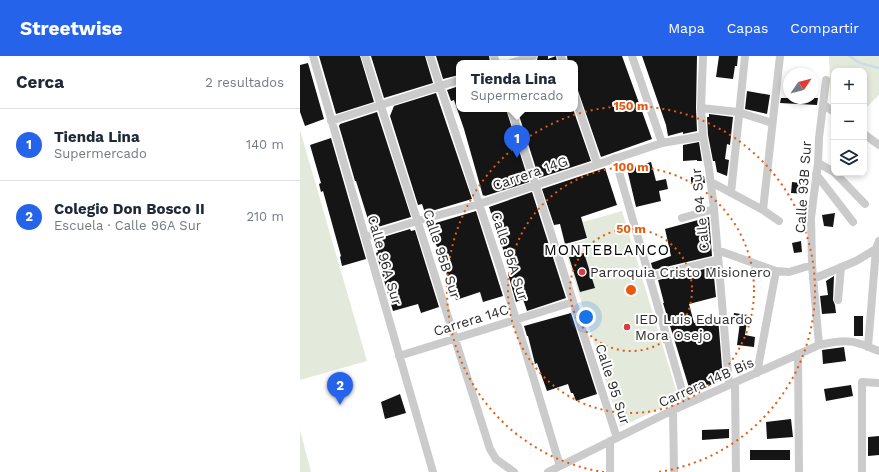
<!DOCTYPE html>
<html lang="es">
<head>
<meta charset="utf-8">
<style>
	:root { --surface:#fff; --page:#f2f2f3; --text:#1f2937; --muted:#747a83; --line:#e0e1e3; --accent:#2563eb }
	body { margin:0; font-family:"Work Sans",sans-serif; background:var(--page); color:var(--text) }
	.controls { position:absolute; right:12px; top:12px; display:grid; overflow:hidden; border-radius:8px; box-shadow:0 2px 6px #0003 }
	.controls button { width:36px; height:36px; display:grid; place-items:center; padding:0; border:0; border-bottom:1px solid var(--line); background:var(--surface); color:var(--text); font:20px sans-serif }
	.compass { position:absolute; left:483px; top:12px; width:36px; height:36px; border-radius:50%; background:var(--surface); box-shadow:0 2px 6px #0003; rotate:55deg }
	.you { position:absolute; left:286px; top:261px; width:14px; height:14px; margin:-10px; border:3px solid #fff; border-radius:50%; background:#1a73e8; box-shadow:0 0 0 6px #1a73e833 }
	.badge { display:grid; place-items:center; width:26px; height:26px; border-radius:50%; background:var(--accent); color:#fff; font-size:13px; font-weight:700 }
	.pin { position:absolute; translate:-50% -33px; filter:drop-shadow(0 1px 2px #0008) }
	.pin::after { content:''; position:absolute; top:21px; width:14px; height:12px; background:inherit; clip-path:polygon(0 0,100% 0,50% 100%) }
	.popup { position:absolute; left:156px; top:4px; width:122px; height:52px; box-sizing:border-box; display:grid; place-content:center; border-radius:8px; background:var(--surface); filter:drop-shadow(0 1px 3px #0005); font-size:13px; white-space:nowrap; color:var(--muted) }
	.popup b { font-size:15px; color:var(--text) }
	.popup::after { content:''; position:absolute; left:50%; top:100%; margin-left:-8px; border:8px solid transparent; border-top-color:var(--surface) }
	.list { margin:0; padding:0; list-style:none }
	h2 { display:flex; justify-content:space-between; align-items:center; height:52px; margin:0; padding:0 16px; font-size:17px }
	h2 small { font-size:13px; font-weight:400; color:var(--muted) }
	.list li { display:grid; grid-template-columns:26px 1fr auto; gap:12px; align-items:center; box-sizing:border-box; height:72px; padding:0 16px; border-top:1px solid var(--line) }
	.list b { display:block; font-size:15px; white-space:nowrap }
	.list p { margin:0; font-size:13px; white-space:nowrap; color:var(--muted) }
	.list em { font-size:13px; font-style:normal; color:var(--muted) }
	.icon { flex:none; width:22px; height:22px; fill:none; stroke:currentColor; stroke-width:2; stroke-linecap:round; stroke-linejoin:round }
	.map { position:relative; flex:none; width:579px; height:416px; overflow:hidden }
	header { display:flex; align-items:center; gap:24px; box-sizing:border-box; height:56px; padding:0 20px; background:var(--accent); color:#fff }
	header strong { font-size:19px }
	nav { display:flex; gap:22px; margin-inline-start:auto; font-size:14px }
	main { display:flex }
	aside { flex:1; background:var(--surface) }
	.map>svg:first-child { display:block }
	.green { fill:#e3eadc }
	.lines { fill:none; stroke-linecap:round; stroke-linejoin:round }
	.stream { stroke:#c9dce9; stroke-width:2.5 }
	.building { fill:#151515 }
	.street { stroke:#cbcbcb; stroke-width:8 }
	.ring { fill:none; stroke:#e8590c; stroke-width:2; stroke-dasharray:2 4 }
	.poi-dot { fill:#da3a40; stroke:#fff; stroke-width:1.5 }
	.labels { text-anchor:middle; dominant-baseline:central; stroke-width:4; stroke-linejoin:round; paint-order:stroke }
	.street-label { font-size:14px; fill:#2e2e2e; stroke:#fff }
	.poi-label { font-size:14px; fill:#2e2e2e; stroke:#fff; text-anchor:start }
	.neighbourhood-label { font-size:15px; letter-spacing:1px; fill:#000; stroke:#fff }
	.centre { fill:#e8590c; stroke:#fff; stroke-width:2 }
	.ring-label { font-size:12px; text-anchor:middle; font-weight:bold; fill:#e8590c; stroke:#fff; stroke-width:4; stroke-linejoin:round; paint-order:stroke }
</style>
</head>
<body>
<header>
<strong>Streetwise</strong>
<nav><a>Mapa</a><a>Capas</a><a>Compartir</a></nav>
</header>
<main>
<aside>
<h2>Cerca<small>2 resultados</small></h2>
<ul class="list">
<li><span class="badge">1</span><div><b>Tienda Lina</b><p>Supermercado</p></div><em>140 m</em></li>
<li><span class="badge">2</span><div><b>Colegio Don Bosco II</b><p>Escuela · Calle 96A Sur</p></div><em>210 m</em></li>
</ul>
</aside>
<div class="map">
<svg width="579" height="416" viewBox="0 0 579 416">
	<rect width="100%" height="100%" fill="#fff"/>
	<path class="green" d="M529 0H579V39L564 54V15H534V50L531 47Z
		M0 74 67 305 0 324Z
		M322 155 379 344 320 371 264 190 288 183 283 166Z
		M0 374 11 416H0Z"/>
	<g class="lines">
		<path class="stream" d="M549 0 560 7 579 12"/>
	</g>
	<path class="building" d="M19 0H60L74 46 36 58Z
		M71 0H125L133 27 84 42Z
		M136 0H189L190 7H159V19L143 23Z
		M238 0H248V3L256 0 257 7H229L237 4Z
		M267 0H322L352 83 301 101 275 26V7H268Z
		M342 0H397L396 52 397 75 383 78V76L368 80 366 69Z
		M419 0H438L437 10H435L433 23 416 21Z
		M8 7 24 63 5 70 0 56V9Z
		M159 30V53H206L229 126 185 140 184 139 183 140 164 73 154 44 151 45 147 34Z
		M447 35 470 39 467 58 445 53Z
		M136 37 172 143 125 157 122 148 118 149 90 60 94 50Z
		M481 42H518L517 49 480 47Z
		M217 53H273L291 105 239 122Z
		M77 56 111 161 71 173 56 125H55L39 70 40 68Z
		M409 58 433 61 430 89 427 88 425 103 429 104 427 120 417 116 415 105H413L408 79 407 61H409Z
		M31 82 66 203 42 210 40 201 41 200 23 135 21 136 19 128 21 127 10 89Z
		M399 86 402 105H397V104L383 105V89Z
		M351 106 356 125 366 123 368 133 359 135 361 145 336 151 327 113Z
		M305 112 317 149 281 161 287 182 265 188 260 168 254 169 242 133Z
		M404 120 405 127 391 128V121Z
		M492 126 508 128 507 138 491 137Z
		M232 136 266 242 227 255 223 243 216 246 208 218 211 217 189 151Z
		M176 155 203 240 183 246 180 236 156 244 129 169Z
		M535 157 533 171 524 170 522 159Z
		M409 161 412 200 353 214 351 207 371 200 365 173Z
		M110 173 111 175 115 174 139 251 121 257 118 248 93 255 76 197 78 196 75 185 82 183 80 182Z
		M501 185 502 196 494 197 492 187Z
		M284 197 295 232 280 236 269 201Z
		M413 211 416 241 389 248 394 267 418 261 423 323 391 338 363 247H364L358 224Z
		M534 220 533 244 535 249 536 257 522 258 520 240 528 239 526 225Z
		M271 257 297 338 276 345 273 337H271L268 328 247 335 237 307 235 308 228 280H227L224 270Z
		M434 257 448 259 445 279 455 281 454 291 437 289 440 266 433 265Z
		M554 260H563V280H554Z
		M544 291 546 305 523 308 522 294Z
		M551 329 553 340 526 345 524 333Z
		M100 338 106 357 85 363 81 346Z
		M491 363 493 381 467 383 466 366Z
		M429 373V382L402 384V374Z
		M579 380V399L568 400V381Z
		M450 394H490V404H450Z"/>
	<g class="lines">
		<path class="street" d="M13 0 133 416
			M65 0 190 393 196 403 214 416
			M130 0 201 214 260 410
			M194 0 196 7
			M261 0 263 7
			M332 0 362 87
			M403 0 401 52 403 80 409 113 414 153 429 329
			M211 7 233 0
			M275 41 297 107
			M524 49 534 56
			M401 52 438 56 472 67
			M211 53 317 382
			M31 65 159 24
			M564 78 579 89
			M315 102 386 348
			M518 107 534 116
			M535 117 565 148
			M516 118 553 166
			M411 126 463 154 479 165
			M431 137 445 0
			M463 154 480 0
			M382 162 414 153
			M65 181 117 165 179 148 362 87 403 80
			M417 194 476 215 489 216 512 209
			M349 221 418 204
			M513 223 556 205 576 193
			M538 244 541 211
			M519 289 512 209 511 162 518 107 519 82 526 24
			M568 291 576 193 579 185
			M498 298 499 416
			M99 300 273 246
			M457 317 476 215
			M435 327 436 416
			M373 354 374 416
			M248 416 373 354 519 289C533 286 546 283 561 288 567 290 573 293 579 295
			M310 416V385
			M562 416V326L579 327"/>
	</g>
	<g class="ring">
		<circle cx="331" cy="234" r="61"/>
		<circle cx="331" cy="234" r="123"/>
		<path d="M304 416A184 184 0 1 1 358 416"/>
	</g>
	<g class="poi-dot">
		<circle cx="282" cy="216" r="4"/>
		<circle cx="327" cy="271" r="4"/>
	</g>
	<g class="labels">
		<g class="street-label">
			<text transform="translate(230 117) rotate(-19)">Carrera 14G</text>
			<text transform="translate(503 131) rotate(-86)">Calle 93B Sur</text>
			<text transform="translate(400 154) rotate(-96)">Calle 94 Sur</text>
			<text transform="translate(142 198) rotate(72)">Calle 95B Sur</text>
			<text transform="translate(210 200) rotate(72)">Calle 95A Sur</text>
			<text transform="translate(85 204) rotate(74)">Calle 96A Sur</text>
			<text transform="translate(171 264) rotate(-17)">Carrera 14C</text>
			<text transform="translate(406 326) rotate(-24)">Carrera 14B Bis</text>
			<text transform="translate(313 328) rotate(72)">Calle 95 Sur</text>
		</g>
		<g class="poi-label">
			<text x="290" y="216">Parroquia Cristo Misionero</text>
			<text x="335" y="263">IED Luis Eduardo<tspan x="335" dy="16">Mora Osejo</tspan></text>
		</g>
		<g class="neighbourhood-label">
			<text x="307" y="194">MONTEBLANCO</text>
		</g>
	</g>
	<circle cx="331" cy="234" r="6" class="centre"/>
	<g class="ring-label">
		<text x="331" y="54">150 m</text>
		<text x="331" y="115">100 m</text>
		<text x="331" y="177">50 m</text>
	</g>
</svg>
<div class="controls">
<button>+</button>
<button>−</button>
<button><svg class="icon" aria-label="layers" viewBox="0 0 24 24"><path d="M12 4l9 5-9 5-9-5zM3 14l9 5 9-5"/></svg></button>
</div>
<svg class="compass" viewBox="-18 -18 36 36"><path d="M0-13l5 13h-10z" fill="#e53935"/><path d="M0 13l5-13h-10z" fill="#747a83"/></svg>
<div class="you"></div>
<div class="pin badge" style="left:217px;top:102px">1</div>
<div class="popup"><b>Tienda Lina</b>Supermercado</div>
<div class="pin badge" style="left:40px;top:349px">2</div>
</div>
</main>
</body>
</html>
